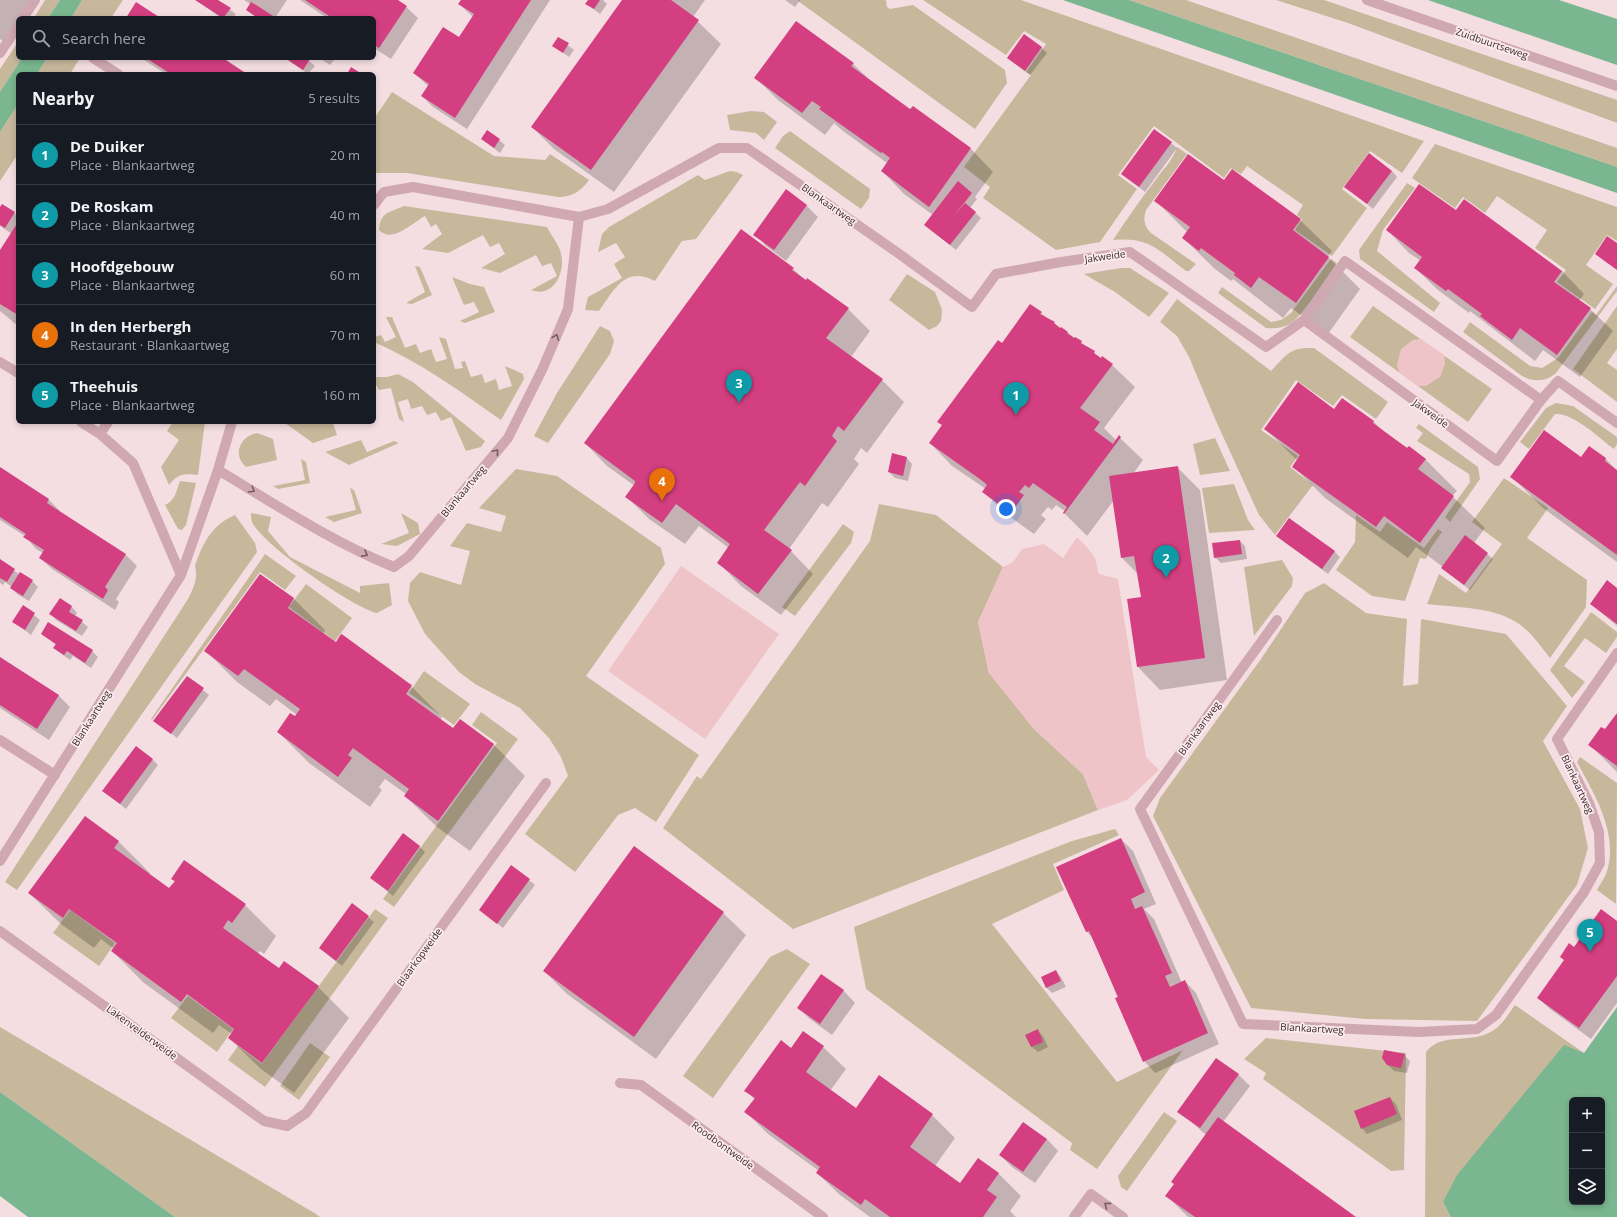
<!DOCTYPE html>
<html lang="en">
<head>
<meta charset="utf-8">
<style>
	:root { --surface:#171b24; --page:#20242c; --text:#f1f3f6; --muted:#9ea1a6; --line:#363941; --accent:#1a73e8 }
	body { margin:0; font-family:"Open Sans",sans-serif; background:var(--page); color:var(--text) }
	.controls { position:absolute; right:12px; bottom:12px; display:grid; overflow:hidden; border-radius:6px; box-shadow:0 2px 6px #0003 }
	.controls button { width:36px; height:36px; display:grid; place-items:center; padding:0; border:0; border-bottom:1px solid var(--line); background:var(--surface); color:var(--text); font:20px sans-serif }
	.you { position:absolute; left:1006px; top:509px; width:14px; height:14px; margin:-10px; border:3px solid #fff; border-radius:50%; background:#1a73e8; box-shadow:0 0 0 6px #1a73e833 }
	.badge { display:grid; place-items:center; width:26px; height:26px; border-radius:50%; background:var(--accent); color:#fff; font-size:13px; font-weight:700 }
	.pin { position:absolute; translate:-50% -33px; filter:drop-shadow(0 1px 2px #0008) }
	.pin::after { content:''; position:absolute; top:21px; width:14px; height:12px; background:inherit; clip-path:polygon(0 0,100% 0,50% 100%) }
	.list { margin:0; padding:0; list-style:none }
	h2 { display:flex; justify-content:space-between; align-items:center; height:52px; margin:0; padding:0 16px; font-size:17px }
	h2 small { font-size:13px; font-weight:400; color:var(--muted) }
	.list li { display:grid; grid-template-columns:26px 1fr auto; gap:12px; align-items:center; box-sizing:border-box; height:60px; padding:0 16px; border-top:1px solid var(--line) }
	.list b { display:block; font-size:15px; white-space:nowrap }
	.list p { margin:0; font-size:13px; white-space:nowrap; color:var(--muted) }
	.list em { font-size:13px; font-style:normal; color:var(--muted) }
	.icon { flex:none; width:22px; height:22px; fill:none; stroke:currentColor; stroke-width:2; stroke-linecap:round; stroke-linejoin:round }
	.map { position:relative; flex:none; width:1617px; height:1217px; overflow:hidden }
	.search { position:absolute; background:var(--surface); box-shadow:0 2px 6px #0003; left:16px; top:16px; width:360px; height:44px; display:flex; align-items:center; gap:10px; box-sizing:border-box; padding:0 14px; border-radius:6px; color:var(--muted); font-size:15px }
	.panel { position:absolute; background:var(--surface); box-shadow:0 2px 6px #0003; left:16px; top:72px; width:360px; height:352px; border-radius:6px }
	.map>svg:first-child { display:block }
	.green { fill:#c7b89c }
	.plaza { fill:#efc4c9 }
	.water { fill:#7ab68f; fill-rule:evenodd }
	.shadow { fill:#0003 }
	.building { fill:#d33f80 }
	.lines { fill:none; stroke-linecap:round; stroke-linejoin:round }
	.minor { stroke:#cfa8b1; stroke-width:10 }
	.oneway { stroke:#775c64 }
	.labels { text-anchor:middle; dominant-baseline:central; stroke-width:3.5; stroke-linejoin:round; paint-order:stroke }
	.street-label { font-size:10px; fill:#3c2930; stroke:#fcecee }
</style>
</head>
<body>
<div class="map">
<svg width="1617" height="1217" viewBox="0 0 1617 1217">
	<rect width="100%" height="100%" fill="#f5dee2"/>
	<path class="green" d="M45 0H60L48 18H34Z
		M82 0H123L111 18H71Z
		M799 0H886L887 7 890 9 913 5 1005 70 1007 83 975 129 798 1Z
		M923 0H1021L1424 141 1402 173 1370 151 1342 189 1367 208 1332 256 1295 230 1302 219 1297 215 1303 205 1247 166 1241 174 1231 168 1224 178 1154 126 1118 175 1137 189 1100 242 1056 250 983 198 990 187 964 167 1031 75 1026 72 1046 44 1024 31 1006 55Z
		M1129 0H1186L1617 148V167Z
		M1276 0H1324L1617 100V123L1348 23Z
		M18 42V58H22L0 92V69Z
		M47 58H80L70 74H37Z
		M392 92 494 156 545 160 550 154 589 180C580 192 572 197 558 197L407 173H374V119Z
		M18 104V154L0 181V132Z
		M751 111 764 112 777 122 764 140 756 133 730 130 727 115Z
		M790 131 870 189 869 198 861 209 775 148 783 136Z
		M1435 144 1617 207V241L1607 235 1586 265 1613 284 1595 309 1557 282 1566 270 1535 248 1547 230 1497 196 1485 213 1463 197 1455 208 1412 178Z
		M1177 147 1187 154 1146 210C1143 220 1144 225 1151 233L1196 264 1189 271H1186C1158 250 1150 237 1113 240 1127 219 1141 198 1157 178 1165 167 1173 160 1177 147Z
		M730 171 737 172 743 175 696 239 682 241 655 281C625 265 614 290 599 311L585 310 588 297 622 278 614 264 625 257 616 243 598 252 602 234 609 227 698 175 705 180Z
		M1407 183 1415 188 1383 230 1377 251 1440 303 1434 312 1360 259 1359 250Z
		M404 206 547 227C551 235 557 242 560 250 567 270 555 299 531 290L557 276 551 263 542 266 536 255 500 273 481 268 505 254 499 243 490 247 483 235 448 253 422 249 442 234 436 224 431 227 425 216C412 223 392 244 379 230 381 212 388 213 404 206Z
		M1331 259 1337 263C1327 276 1303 316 1291 323 1283 328 1275 329 1266 328L1218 293 1222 287 1271 322 1281 320 1291 313Z
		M415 266 420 267 432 295 412 304 406 303 425 292Z
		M1121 268H1130L1169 293 1149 317 1115 292 1084 274Z
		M907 274 935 292 939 302 942 310 941 321 937 326 929 330 889 300Z
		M452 277 470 284 484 287 495 312 465 323 460 321 479 312 474 302 464 305Z
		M1617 286V291L1556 373C1546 382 1534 382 1522 376L1463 332 1470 322 1530 366 1542 368 1558 358 1592 312 1596 315Z
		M1177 299 1271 371C1287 354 1290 347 1314 348L1388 402 1376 419 1342 395 1333 406 1296 380 1261 430 1298 456 1290 467 1313 485 1275 535 1259 515 1216 421 1189 357 1177 336 1160 322Z
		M1373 306 1492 389 1468 422 1350 337Z
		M1617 306V349L1607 363 1617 370V402L1573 369Z
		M386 317H392L405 348 416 344 420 353 431 349 436 362 447 359 439 337 446 339 455 369 463 368 461 362 465 361 471 377 482 374 485 383 496 379 499 390 512 386 505 366 523 374 524 379 501 420C461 392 420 362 374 342V337L381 335 385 342 396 337Z
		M600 326 610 331 614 341 610 354 548 443 534 436 557 393Z
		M398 374 413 382 485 441 481 447 466 451 451 417 441 421 436 412 427 415 422 406 411 409 408 399 398 402 404 422 399 419 391 388 379 390 374 381V377H387Z
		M1556 403 1573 406 1617 437V444L1614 449C1599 438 1574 413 1555 414L1529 449 1520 442 1546 408Z
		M173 422H205L198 475C184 473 177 474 169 485L161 467 179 440 167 431Z
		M289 422H336L333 423 337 435 313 443 285 423Z
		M1419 424 1478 467 1480 479 1450 522 1445 517 1470 482 1469 474 1417 441 1423 433 1416 428Z
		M257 433 273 439 277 460 246 467C232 455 240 436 257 433Z
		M1215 438 1230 471 1200 475 1193 444Z
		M361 440 367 452 394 441 399 443 349 465 325 452Z
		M301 459 306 462 310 483 278 489 273 486 305 480Z
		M516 469 557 476 661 548 665 564 586 676 699 755 656 822 635 808 618 815 575 872 525 834 568 776 561 757 549 738 520 708 475 684 459 672 425 634 408 601 410 583 420 572 461 585 470 551 450 546 467 523 501 532 506 516 479 508Z
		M1504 478 1548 508 1527 538 1587 580 1586 607 1550 658C1541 647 1533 635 1523 627 1498 606 1458 608 1427 604L1439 574 1466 593 1502 544 1472 522Z
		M180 481 196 483 186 525 182 530 178 529 165 505C176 500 176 491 180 481Z
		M1234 484 1248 520 1255 530 1209 533 1202 488Z
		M350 488 354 490 362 513 334 522 325 517 356 510Z
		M879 504 936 515 1003 567 978 622 989 673 1034 729 1083 774 1098 810 793 929 663 828 697 776 701 779 870 541Z
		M251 513 271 517 268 531 290 557 360 593V586L389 583 392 605 377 613C352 607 263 545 252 522 251 519 251 516 251 513Z
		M401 513 418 523 420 534 397 546 381 544 409 533Z
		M235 515 255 543 257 552 17 890 5 882 188 599C194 587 198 578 195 566 203 542 212 525 235 515Z
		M1356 515 1380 532 1387 522 1424 548 1438 529 1442 532 1430 549 1426 559 1420 558 1405 601 1372 596 1336 570 1355 542Z
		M843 524 854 532 851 543 795 616 782 607Z
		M265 554 296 576 285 590 260 572 152 720 151 719Z
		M1282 560 1293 578 1292 586 1254 636 1244 567Z
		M1324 583 1366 613 1407 619 1403 686 1418 684 1421 619 1506 634 1567 706 1543 741 1580 809 1588 848 1577 885 1477 1021 1365 1019 1251 1008 1153 816 1160 798 1261 659 1305 593Z
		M306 584 352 618 335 641 289 607Z
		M1591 612 1617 632V637L1606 653 1585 638 1564 666 1585 682 1572 698 1550 670Z
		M424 671 470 704 454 725 409 693Z
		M481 712 518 739 394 907 383 899 497 743 472 725Z
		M1580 757 1617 783 1616 904 1597 890C1601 883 1606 876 1608 868 1617 830 1594 794 1577 762Z
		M1115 829 1119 835 1053 864 1064 890 992 924 1117 1082 1183 1050 1097 1169 1070 1150 1072 1143 866 989 854 927 1072 841Z
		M375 909 388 918 265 1087 228 1060 238 1046 262 1064Z
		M70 910 115 943 99 966 53 933Z
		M787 949 810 964 713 1098 683 1076 770 957Z
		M188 996 233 1029 217 1052 171 1018Z
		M1515 1005 1584 1053 1443 1202 1451 1217H1425L1426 1052C1442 1031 1471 1045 1492 1031 1502 1026 1508 1014 1515 1005Z
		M0 1027 316 1214 320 1217H175L0 1092Z
		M1266 1038 1406 1053 1404 1170 1391 1171 1263 1079 1266 1073 1244 1059Z
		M310 1043 330 1057 299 1100 280 1086Z
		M1164 1112 1177 1121 1127 1191 1121 1187 1118 1176Z"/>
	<path class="plaza" d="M1421 339 1444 355 1445 363 1440 377 1426 386H1418L1399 372 1397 365 1401 349 1413 340Z
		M1077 537 1086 546 1095 558 1099 574 1118 579 1146 757 1159 770 1127 800 1098 810 1083 774 1034 729 989 673 978 622 1003 567 1013 562 1022 549 1044 544 1063 558Z
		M681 566 779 634 705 739 608 671Z"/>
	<path class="water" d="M60 0H82L71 18H48Z
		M1063 0H1129L1617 167V193Z
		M1428 0H1559L1617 19V65Z
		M22 58H47L37 74H18V104L0 132V92Z
		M1617 1007V1217H1451L1443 1202 1457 1175 1564 1045 1584 1053ZM1572 1100H1602V1202H1572Z
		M0 1092 175 1217H28L0 1196Z"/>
	<path class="shadow" d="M0 0H38L26 18H18V32L10 45 0 39Z
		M196 0H216L236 14 233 18H221Z
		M244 0H287L275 18H257L247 10 250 4Z
		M300 0H396L406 7 418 18 391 59 374 48V18H327Z
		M462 0H550L467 129 433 107 422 96 428 86 414 73 459 39 473 17 459 4Z
		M589 0H603L607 4 600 14 587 4Z
		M623 0H705L693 17 721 44 614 192 554 149 532 127Z
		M785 0H800L795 7Z
		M796 22 853 64 872 82 910 111 913 107 971 149 993 172 975 197 977 199 970 208 981 218 956 250 931 230 933 215 904 194 882 171 887 163 843 131 834 123 825 135 778 100 756 78Z
		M558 38 574 50 569 57 554 46Z
		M1041 47 1047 53 1030 75 1008 58Z
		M141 58H221L246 74H166Z
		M285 58H306L315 66 308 74Z
		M319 58H334L335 59 330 65Z
		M488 131 505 145 500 153 482 139Z
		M1171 143 1177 148 1145 192 1122 174Z
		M1232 171 1300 220 1332 251 1328 257 1360 289 1328 334 1291 308 1283 318 1233 279 1231 281 1215 269 1183 238 1187 232 1155 200 1224 182Z
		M1392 171 1397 177 1373 209 1346 187Z
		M3 205 18 216V326L0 311V252L12 234 0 226V210Z
		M806 205 818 217 786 261 766 246 755 234Z
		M1456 212 1562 271 1584 294 1579 301 1590 309 1613 331 1580 377 1543 350 1535 361 1470 311 1469 313 1438 290 1415 268 1421 261 1409 253 1387 230Z
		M793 269 806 281 848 309 870 331 851 357 882 380 904 402 867 453 861 448 854 459 859 464 828 507 822 503 789 549 813 574 781 615 741 586 719 563 729 548 699 526 685 544 649 519 627 497 635 486 607 466 585 443Z
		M1041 313 1061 329 1062 328 1101 359 1112 365 1135 387 1104 428 1116 440 1120 438 1143 460 1133 474 1177 467 1200 490 1227 680 1160 690 1138 667 1128 600 1142 598 1138 574 1122 558 1114 500 1087 536 1064 513 1065 511 1056 505 1052 510 1048 507 1041 515 1046 519 1034 534 1006 514 984 492 986 489 952 466 930 443 943 426 939 422 1003 344Z
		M1334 410 1374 422 1386 434 1425 459 1457 491 1452 496 1485 528 1474 543 1493 559 1470 590 1448 573 1443 567 1416 547 1408 558 1325 498 1294 467 1298 461 1265 429Z
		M907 458 912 464 908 481 895 478 889 472Z
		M1581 458 1606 459 1617 471V562L1543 508 1512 477Z
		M0 468 49 500 60 511 59 512 125 554 137 566 116 599 119 602 115 610 52 569 40 558 43 553 36 549 25 536 0 520Z
		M1240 541 1245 546 1247 559 1221 563 1215 557Z
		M1283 541 1334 551 1340 557 1328 574Z
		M0 560 20 575V574L32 581 38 587 29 601 17 594 11 588 12 587 5 582 3 585 0 583Z
		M261 575 294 599 325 630 323 634 336 644 410 685 442 717 440 720 454 729 460 720 494 745 525 776 470 851 437 827 405 796 406 794 385 779 379 787 382 790 370 807 309 763 278 732 297 715 276 699 270 706 237 682 206 651Z
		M1617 589V626L1591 604Z
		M60 600 72 607 77 613 75 616 88 627 82 636 56 620 51 614Z
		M23 606 40 620 31 635 13 621Z
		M42 634 92 651 98 657 91 668 73 656 70 660 60 653 54 647 56 645Z
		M0 658 58 695 70 707 49 740 0 708Z
		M187 677 209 695 177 738 155 721Z
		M1617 714V772L1590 745 1605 731Z
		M152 759 158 765 126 809 104 791Z
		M1121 839 1133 851 1156 904 1144 909 1154 919 1182 983 1185 981 1196 993 1219 1044 1155 1073 1144 1061 1093 938 1086 931Z
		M118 841 150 873 148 875 169 890 175 882 172 879 185 861 245 905 276 936 264 954 260 951 258 954 279 969 318 987 349 1018 294 1093 261 1069 229 1038 232 1034 219 1025 213 1033 144 983 112 951 114 949 101 939 94 948 61 924 29 893Z
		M419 846 425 852 393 896 371 878Z
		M529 880 535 885 503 928 480 910Z
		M352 904 374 922 342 966 320 948Z
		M723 913 746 935 656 1059 567 994 544 971Z
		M1617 922V1003L1591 1039 1550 1009 1538 998 1574 948Z
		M1056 971 1061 977 1066 987 1052 993 1047 988 1042 978Z
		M822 975 844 991 855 1003 832 1035 810 1019 798 1008Z
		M1037 1030 1043 1036 1048 1047 1038 1052 1032 1047 1026 1035Z
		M823 1047 846 1069 830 1091 856 1109 879 1077 932 1115 955 1138 935 1166 960 1185 978 1159 999 1174 1021 1196 1010 1211 1016 1217H870L840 1195 817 1173 819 1171 768 1134 746 1112 755 1100 746 1090 792 1049Z
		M1404 1055 1410 1061 1407 1073 1394 1071 1388 1065Z
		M1238 1074 1250 1086 1223 1122 1354 1217H1188L1167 1196 1206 1135 1179 1111Z
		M1390 1098 1396 1104 1402 1120 1367 1134 1362 1128Z
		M1047 1139 1058 1151 1035 1183 1012 1167 1000 1155Z"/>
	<path class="building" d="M195 0H218L231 8 223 18Z
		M305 0H398L407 6 379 48 374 45V18H332Z
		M461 0H531L455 118 421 96 429 84 413 73 443 27 459 37 474 14 458 4Z
		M588 0H600L594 9 585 4Z
		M622 0H671L699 20 591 170 531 127Z
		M136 2 156 15 161 18H126Z
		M251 2 264 10 276 18H258L246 10Z
		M796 21 854 63 851 66 910 109 913 106 971 148 929 207 881 171 890 158 882 152 881 153 819 109 821 107 812 101 802 113 754 78Z
		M1024 34 1042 47 1025 71 1007 58Z
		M558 37 569 43 563 53 552 46Z
		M146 58H223L247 74H171Z
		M285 58H308L310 59 303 70Z
		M351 67 362 74H347Z
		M1154 129 1172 142 1139 187 1121 174Z
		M487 130 500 139 494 148 481 139Z
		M1369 153 1392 171 1367 204 1344 187Z
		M1188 154 1224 180 1232 169 1301 219 1293 230 1329 257 1296 303 1259 277 1251 288 1234 275 1235 273 1201 248 1199 251 1182 238 1190 227 1154 201Z
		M958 181 972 193 953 217 965 203 976 212 950 245 924 225Z
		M1419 184 1456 210 1464 199 1562 271 1554 282 1591 308 1557 355 1520 328 1512 340 1480 316 1482 314 1448 289 1446 291 1414 268 1422 257 1386 230Z
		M786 189 807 205 774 250 753 235Z
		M2 204 15 212 5 228 0 225V207Z
		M18 222V315L0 304V250Z
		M741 229 794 268 792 270 806 280 807 278 849 308 826 338 883 379 844 431 838 426 832 436 837 441 805 486 800 482 764 530 792 550 758 594 717 563 730 544 676 504 662 523 625 497 635 483V481L584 443Z
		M1607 236 1617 243V270L1595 254Z
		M1030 304 1042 312 1040 314 1055 322 1054 323 1060 328 1061 327 1068 332 1067 333 1074 338 1075 337 1082 341 1081 343 1095 351 1094 353 1101 358 1102 356 1113 364 1080 408 1100 422 1094 430 1113 444 1119 435 1121 437 1064 514 1063 513 1067 507 1033 483 1029 488 1025 485 1019 492 1024 495 1011 513 982 492 987 485 984 482 929 443 942 425 937 422 998 340 1002 343Z
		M1298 382 1334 409 1342 398 1374 421 1373 423 1407 448 1409 446 1426 459 1418 469 1454 496 1420 543 1384 516 1376 527 1292 467 1300 455 1264 429Z
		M1544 430 1581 457 1589 446 1606 458 1605 461 1617 470V555L1510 477Z
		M892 453 907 457 903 476 888 472Z
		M1178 466 1205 658 1137 667 1127 599 1141 597 1134 556 1121 558 1109 476Z
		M0 467 49 499 47 503 126 554 105 587 108 590 103 599 39 558 44 550 23 537 26 534 0 517Z
		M1289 518 1335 551 1322 569 1276 536Z
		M1465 535 1488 553 1464 585 1441 568Z
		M1240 540 1242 554 1214 558 1212 543Z
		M0 559 15 569 7 582 0 578Z
		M20 572 33 580 23 596 10 588Z
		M260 574 294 598 288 608 336 642 341 634 343 635 410 684 412 685 406 694 453 728 460 719 494 744 438 821 404 796 409 789 353 748 348 755 352 758 338 777 277 732 290 713 295 716 300 709 244 669 238 676 204 651Z
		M1607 580 1617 588V624L1590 604Z
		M60 598 72 606 69 612 83 620 76 631 49 614Z
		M23 605 35 613 25 630 12 622Z
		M48 622 93 650 85 663 67 651 64 655 53 648 56 644 41 634Z
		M0 657 59 695 37 729 0 705Z
		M187 676 204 688 171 734 153 721Z
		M1617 713V766L1588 745 1601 727 1605 729Z
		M136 746 153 759 120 804 102 791Z
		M85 816 119 841 114 848 169 888 175 881 171 879 184 860 246 904 232 923 228 920 223 928 279 968 284 961 319 986 262 1063 228 1038 234 1029 187 994 181 1002 111 951 117 943 69 909 63 918 28 893Z
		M403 833 420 846 388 891 370 878Z
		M1121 838 1145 892 1131 899 1135 909 1142 906 1172 973 1165 976 1170 987 1185 980 1208 1033 1143 1062 1115 998 1118 997 1089 931 1086 932 1056 867Z
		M634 846 724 912 634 1037 543 971Z
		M511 865 530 879 497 924 479 910Z
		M352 903 369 916 336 961 319 948Z
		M1601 909 1617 921V976L1579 1028 1537 998 1564 960 1560 957 1569 943 1574 947Z
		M1056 970 1061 981 1046 988 1041 977Z
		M821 974 844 990 820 1024 797 1008Z
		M1038 1029 1043 1042 1031 1047 1025 1035Z
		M803 1031 824 1046 806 1072 856 1108 879 1075 933 1114 910 1147 960 1183 978 1158 999 1173 987 1190 997 1197 983 1217H890L865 1199 861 1205 816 1173 820 1167 744 1112 755 1098 744 1091 781 1040 791 1048Z
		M1384 1050 1405 1054 1401 1068 1387 1065 1382 1058Z
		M1216 1058 1239 1074 1200 1128 1177 1112Z
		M1390 1097 1397 1114 1361 1129 1354 1111Z
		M1218 1117 1356 1217H1195L1165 1196 1174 1184 1171 1182Z
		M1023 1122 1047 1139 1023 1172 999 1155Z"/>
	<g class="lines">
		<path class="minor" d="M1367 0 1617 86
			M23 18 35 0
			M0 53 18 26
			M93 58 118 74
			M374 205 384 192 413 187 579 217 608 209 719 148H747L898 253 972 307 996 274 1061 262 1130 252 1266 347 1304 320 1497 461 1541 400 1558 381 1617 423
			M1304 320 1345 261 1541 400
			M0 362 18 373
			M81 422 100 434 133 463 181 575
			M100 434 108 422
			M218 470C275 504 332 542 394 567L409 556 508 438 542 370 568 309 579 217
			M1277 620 1140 809 1243 1024 1419 1032 1477 1029 1496 1015 1584 892 1600 863 1599 832 1589 803 1557 739 1617 653
			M0 740 55 775
			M0 861 181 575 218 470 232 422
			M0 931 264 1121 287 1126 306 1113 546 783
			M620 1083 641 1085 823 1217
			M1074 1217 1091 1194 1123 1217"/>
	</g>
	<defs><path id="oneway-chevron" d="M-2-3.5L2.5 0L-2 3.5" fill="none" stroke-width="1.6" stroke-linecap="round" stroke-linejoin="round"/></defs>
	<g class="oneway">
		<use href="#oneway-chevron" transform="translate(556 337) rotate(-68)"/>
		<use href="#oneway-chevron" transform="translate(496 452) rotate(-50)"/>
		<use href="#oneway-chevron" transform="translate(252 490) rotate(31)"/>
		<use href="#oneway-chevron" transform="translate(365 554) rotate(28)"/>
		<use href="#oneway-chevron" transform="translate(1107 1205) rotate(-144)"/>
	</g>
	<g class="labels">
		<g class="street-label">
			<text transform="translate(1492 43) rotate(19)">Zuidbuurtseweg</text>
			<text transform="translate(829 204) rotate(35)">Blankaartweg</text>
			<text transform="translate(1105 256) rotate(-8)">Jakweide</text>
			<text transform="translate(1431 413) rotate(36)">Jakweide</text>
			<text transform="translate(463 491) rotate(-50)">Blankaartweg</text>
			<text transform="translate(91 718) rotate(-58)">Blankaartweg</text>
			<text transform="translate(1199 728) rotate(-54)">Blankaartweg</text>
			<text transform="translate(1578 784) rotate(65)">Blankaartweg</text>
			<text transform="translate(419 957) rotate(-54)">Blaarkopweide</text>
			<text transform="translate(1312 1028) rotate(3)">Blankaartweg</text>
			<text transform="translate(142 1032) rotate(36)">Lakenvelderweide</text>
			<text transform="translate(723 1145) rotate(36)">Roodbontweide</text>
		</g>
	</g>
</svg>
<div class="controls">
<button>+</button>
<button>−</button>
<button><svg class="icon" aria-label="layers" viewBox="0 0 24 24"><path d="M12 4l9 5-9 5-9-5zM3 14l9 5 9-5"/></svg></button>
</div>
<div class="you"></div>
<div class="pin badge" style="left:1016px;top:415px;background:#0f9aa8">1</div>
<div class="pin badge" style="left:1166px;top:578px;background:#0f9aa8">2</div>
<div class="pin badge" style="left:739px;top:403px;background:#0f9aa8">3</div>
<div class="pin badge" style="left:662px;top:501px;background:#e8710a">4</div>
<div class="pin badge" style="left:1590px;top:952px;background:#0f9aa8">5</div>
<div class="search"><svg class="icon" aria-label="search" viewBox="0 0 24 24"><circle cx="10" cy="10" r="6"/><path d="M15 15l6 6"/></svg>Search here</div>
<section class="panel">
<h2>Nearby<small>5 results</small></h2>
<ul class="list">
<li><span class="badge" style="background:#0f9aa8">1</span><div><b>De Duiker</b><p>Place · Blankaartweg</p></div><em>20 m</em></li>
<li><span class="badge" style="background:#0f9aa8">2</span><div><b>De Roskam</b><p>Place · Blankaartweg</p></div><em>40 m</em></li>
<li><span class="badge" style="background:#0f9aa8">3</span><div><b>Hoofdgebouw</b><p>Place · Blankaartweg</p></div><em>60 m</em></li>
<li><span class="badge" style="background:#e8710a">4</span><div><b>In den Herbergh</b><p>Restaurant · Blankaartweg</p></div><em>70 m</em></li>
<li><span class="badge" style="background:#0f9aa8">5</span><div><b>Theehuis</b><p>Place · Blankaartweg</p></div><em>160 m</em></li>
</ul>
</section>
</div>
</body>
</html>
